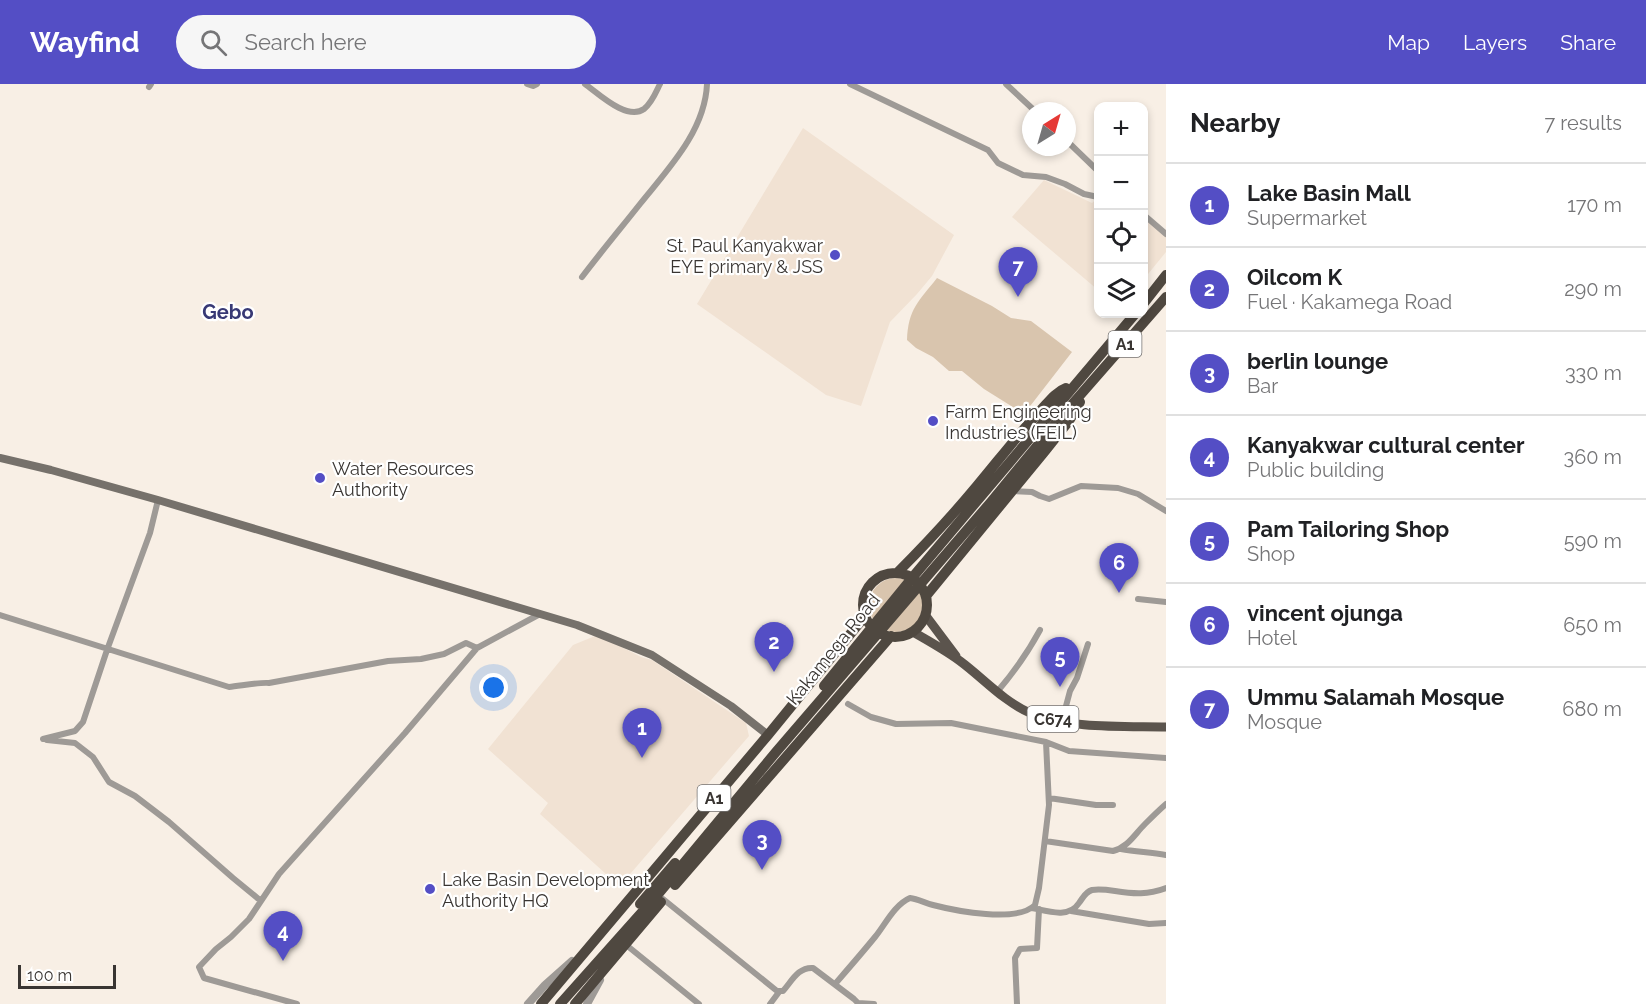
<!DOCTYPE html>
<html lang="en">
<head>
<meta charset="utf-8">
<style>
	:root { --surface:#fff; --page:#f6f6f6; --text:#202124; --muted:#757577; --line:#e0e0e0; --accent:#544ec5 }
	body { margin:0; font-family:Raleway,sans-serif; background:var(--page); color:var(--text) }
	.controls { position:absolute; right:18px; top:18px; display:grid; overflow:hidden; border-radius:12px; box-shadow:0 3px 9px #0003 }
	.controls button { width:54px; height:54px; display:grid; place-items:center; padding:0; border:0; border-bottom:2px solid var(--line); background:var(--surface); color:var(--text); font:30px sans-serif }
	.compass { position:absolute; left:1022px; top:18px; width:54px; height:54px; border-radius:50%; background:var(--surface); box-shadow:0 3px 9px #0003; rotate:37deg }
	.scale { position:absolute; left:18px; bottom:15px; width:98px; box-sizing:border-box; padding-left:6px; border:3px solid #393532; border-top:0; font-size:16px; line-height:21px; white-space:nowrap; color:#393532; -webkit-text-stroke:4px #fff; paint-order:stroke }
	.you { position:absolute; left:494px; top:604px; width:21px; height:21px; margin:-15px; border:4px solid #fff; border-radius:50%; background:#1a73e8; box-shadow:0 0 0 9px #1a73e833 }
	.badge { display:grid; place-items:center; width:39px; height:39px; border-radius:50%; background:var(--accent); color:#fff; font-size:20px; font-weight:700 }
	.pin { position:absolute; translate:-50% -50px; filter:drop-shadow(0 2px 3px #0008) }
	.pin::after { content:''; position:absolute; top:32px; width:21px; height:18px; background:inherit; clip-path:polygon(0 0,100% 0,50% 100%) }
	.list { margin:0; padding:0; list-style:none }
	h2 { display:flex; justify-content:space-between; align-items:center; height:78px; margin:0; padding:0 24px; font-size:26px }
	h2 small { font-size:20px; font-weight:400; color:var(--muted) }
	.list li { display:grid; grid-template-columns:39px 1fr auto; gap:18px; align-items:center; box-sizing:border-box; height:84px; padding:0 24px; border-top:2px solid var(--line) }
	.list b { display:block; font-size:22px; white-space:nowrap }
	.list p { margin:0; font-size:20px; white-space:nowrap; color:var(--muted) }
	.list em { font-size:20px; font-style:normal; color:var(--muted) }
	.icon { flex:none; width:33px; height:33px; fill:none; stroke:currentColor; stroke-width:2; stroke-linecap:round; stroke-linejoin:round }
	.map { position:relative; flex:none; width:1166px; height:920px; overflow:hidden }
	header { display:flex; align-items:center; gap:36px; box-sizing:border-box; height:84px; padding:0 30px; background:var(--accent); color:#fff }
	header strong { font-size:28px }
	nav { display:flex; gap:33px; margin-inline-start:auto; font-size:21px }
	.search { width:420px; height:54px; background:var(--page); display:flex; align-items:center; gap:15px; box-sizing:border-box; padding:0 21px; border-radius:33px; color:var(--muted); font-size:22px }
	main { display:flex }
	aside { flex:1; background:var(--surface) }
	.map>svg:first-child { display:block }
	.built { fill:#f1e2d3 }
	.green { fill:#d9c5ae }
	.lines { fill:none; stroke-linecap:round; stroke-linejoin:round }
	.minor { stroke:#9e9a96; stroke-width:6 }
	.tertiary { stroke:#9e9a96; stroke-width:8 }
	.secondary { stroke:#76716b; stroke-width:8 }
	.primary { stroke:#5b544d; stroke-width:9 }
	.trunk { stroke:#4f4840; stroke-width:10 }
	.poi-dot { fill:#544ec5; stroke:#fff; stroke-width:2 }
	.labels { text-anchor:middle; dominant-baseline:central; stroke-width:4.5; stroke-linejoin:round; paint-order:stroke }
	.shield { fill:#fff; stroke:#747270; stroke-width:1.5 }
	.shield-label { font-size:16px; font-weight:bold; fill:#393532 }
	.poi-label { font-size:18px; fill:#393532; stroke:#fff; text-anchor:start }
	.street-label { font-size:18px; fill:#393532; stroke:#fff }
	.neighbourhood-label { font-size:20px; font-weight:bold; fill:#383975; stroke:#fff }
</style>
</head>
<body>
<header>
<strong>Wayfind</strong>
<div class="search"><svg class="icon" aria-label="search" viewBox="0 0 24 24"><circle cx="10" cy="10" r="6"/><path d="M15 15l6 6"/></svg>Search here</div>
<nav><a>Map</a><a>Layers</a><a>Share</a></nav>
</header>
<main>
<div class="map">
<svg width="1166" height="920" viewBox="0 0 1166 920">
	<rect width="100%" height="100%" fill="#f8efe5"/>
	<path class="built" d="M803 44 954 151 932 192 917 210 890 238 861 322 826 311 697 220Z
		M1044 96 1092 119 1097 115H1098V206L1012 133Z
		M1144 133 1166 152V168L1144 195Z
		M595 552 614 559 641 573 652 576 746 639 749 652 631 789 618 801 540 730 548 719 488 665 573 561Z"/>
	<path class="green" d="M937 194 992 222 1011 234 1031 237 1072 268 1024 330 984 305 962 287H949L933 273 916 264 907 256C908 225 919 217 937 194Z
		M869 521a27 27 0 1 1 54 0a27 27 0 1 1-54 0Z"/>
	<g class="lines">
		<path class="minor" d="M527 0 533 2 537 0
			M585 0C599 10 627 37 644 25 652 19 656 8 660 0
			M850 0 988 66 998 79 1023 91 1046 93 1065 100 1084 110 1098 113
			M1006 0 1035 27
			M149 3 151 0
			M1067 57 1098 87
			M1144 131 1166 150
			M582 193C601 168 621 144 640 120 668 85 705 47 707 0
			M1012 407 1032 408 1040 412 1049 415 1081 402 1118 404 1138 410 1166 427
			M1138 515 1166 518
			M0 531 229 603C240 602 260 598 269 599L388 577 421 575 444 570 466 559 477 564
			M997 608C1015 587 1027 570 1040 546
			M848 620 871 633 896 640 951 639 1046 658 1069 667 1166 674
			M1062 637 1070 607 1077 594 1088 560
			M43 655 75 647 83 638 107 566 150 449 158 416
			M47 656 75 659 93 673 109 698 135 712 169 738 233 794 261 817
			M1049 714 1096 721H1113
			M1045 757 1113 767C1128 763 1134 751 1145 740 1152 733 1159 726 1166 720
			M1121 765C1136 768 1151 768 1166 771
			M663 815 777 907H783C792 897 798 883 813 884L854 915 859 920
			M1032 824C1047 827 1069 835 1079 819 1083 814 1085 808 1092 806 1099 805 1108 806 1115 807 1134 810 1148 811 1166 804
			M1071 827 1149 840 1166 839
			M625 860 699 920
			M835 900C848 885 862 869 875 853 885 841 894 821 910 814 918 815 925 819 933 821 956 827 1017 839 1035 821L1039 804 1049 721 1046 658
			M858 919 874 920
			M297 920 204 894 199 883 216 865 231 853 249 835 279 790 405 649 477 564 540 530
			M770 920 779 908
			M1017 920 1015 874 1020 865 1037 864 1039 825"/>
		<path class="tertiary" d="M528 920 545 901 572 877
			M587 920 600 896"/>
		<path class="secondary" d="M0 374 51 386 158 416 577 541 652 571 731 622 768 651"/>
		<path class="primary" d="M926 532 956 572
			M913 548C929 557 945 566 960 577 983 594 1003 617 1030 629 1068 645 1125 642 1166 643"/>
		<path class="trunk" d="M1144 219 1166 191
			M897 489C924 462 951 433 976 403 997 378 1017 352 1039 328 1047 320 1055 308 1066 304
			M863 521a32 32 0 1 1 64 0a32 32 0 1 1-64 0Z
			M926 512 1045 367 1069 337 1080 318
			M824 602 917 488 1135 230
			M675 801 891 552
			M640 820 675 779
			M541 920 768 651 865 532
			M560 920 659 809 776 668 991 418 1061 333 1166 213
			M575 920 661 818"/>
	</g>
	<g class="poi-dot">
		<circle cx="835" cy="171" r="6"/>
		<circle cx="933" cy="337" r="6"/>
		<circle cx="320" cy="394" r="6"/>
		<circle cx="430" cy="805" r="6"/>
	</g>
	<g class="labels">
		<g class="shield">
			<rect x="1108.5" y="247" width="33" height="26" rx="4.5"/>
			<rect x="1027.5" y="622" width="51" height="26" rx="4.5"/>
			<rect x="697.5" y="701" width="33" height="26" rx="4.5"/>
		</g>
		<g class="shield-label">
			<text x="1125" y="260">A1</text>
			<text x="1053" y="635">C674</text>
			<text x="714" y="714">A1</text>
		</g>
		<g class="poi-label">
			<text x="823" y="161" text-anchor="end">St. Paul Kanyakwar<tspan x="823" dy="21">EYE primary &amp; JSS</tspan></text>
			<text x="945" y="327">Farm Engineering<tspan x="945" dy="21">Industries (FEIL)</tspan></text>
			<text x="332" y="384">Water Resources<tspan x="332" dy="21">Authority</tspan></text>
			<text x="442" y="795">Lake Basin Development<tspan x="442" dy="21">Authority HQ</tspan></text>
		</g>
		<g class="street-label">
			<text transform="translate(833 565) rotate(-51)">Kakamega Road</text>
		</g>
		<g class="neighbourhood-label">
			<text x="228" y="228">Gebo</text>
		</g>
	</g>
</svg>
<div class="controls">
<button>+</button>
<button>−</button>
<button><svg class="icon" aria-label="locate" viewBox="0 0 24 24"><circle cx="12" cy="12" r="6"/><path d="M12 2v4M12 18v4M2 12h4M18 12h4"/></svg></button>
<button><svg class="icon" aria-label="layers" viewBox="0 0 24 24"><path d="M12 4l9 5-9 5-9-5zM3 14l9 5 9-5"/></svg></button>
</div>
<svg class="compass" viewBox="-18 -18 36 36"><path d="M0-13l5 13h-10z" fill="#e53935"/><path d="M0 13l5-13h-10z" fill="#757577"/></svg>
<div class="scale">100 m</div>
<div class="you"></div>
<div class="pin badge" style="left:642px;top:674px">1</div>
<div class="pin badge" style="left:774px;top:588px">2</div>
<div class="pin badge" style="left:762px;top:786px">3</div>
<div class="pin badge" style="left:283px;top:877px">4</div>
<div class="pin badge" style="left:1060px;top:603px">5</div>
<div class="pin badge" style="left:1119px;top:509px">6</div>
<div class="pin badge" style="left:1018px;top:213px">7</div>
</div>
<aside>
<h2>Nearby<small>7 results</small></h2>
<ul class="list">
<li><span class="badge">1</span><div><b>Lake Basin Mall</b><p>Supermarket</p></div><em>170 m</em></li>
<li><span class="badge">2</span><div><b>Oilcom K</b><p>Fuel · Kakamega Road</p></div><em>290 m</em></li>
<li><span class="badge">3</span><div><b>berlin lounge</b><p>Bar</p></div><em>330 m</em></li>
<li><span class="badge">4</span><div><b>Kanyakwar cultural center</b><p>Public building</p></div><em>360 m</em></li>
<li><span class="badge">5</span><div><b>Pam Tailoring Shop</b><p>Shop</p></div><em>590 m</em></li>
<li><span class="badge">6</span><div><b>vincent ojunga</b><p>Hotel</p></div><em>650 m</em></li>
<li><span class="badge">7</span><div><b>Ummu Salamah Mosque</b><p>Mosque</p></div><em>680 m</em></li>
</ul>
</aside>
</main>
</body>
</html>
